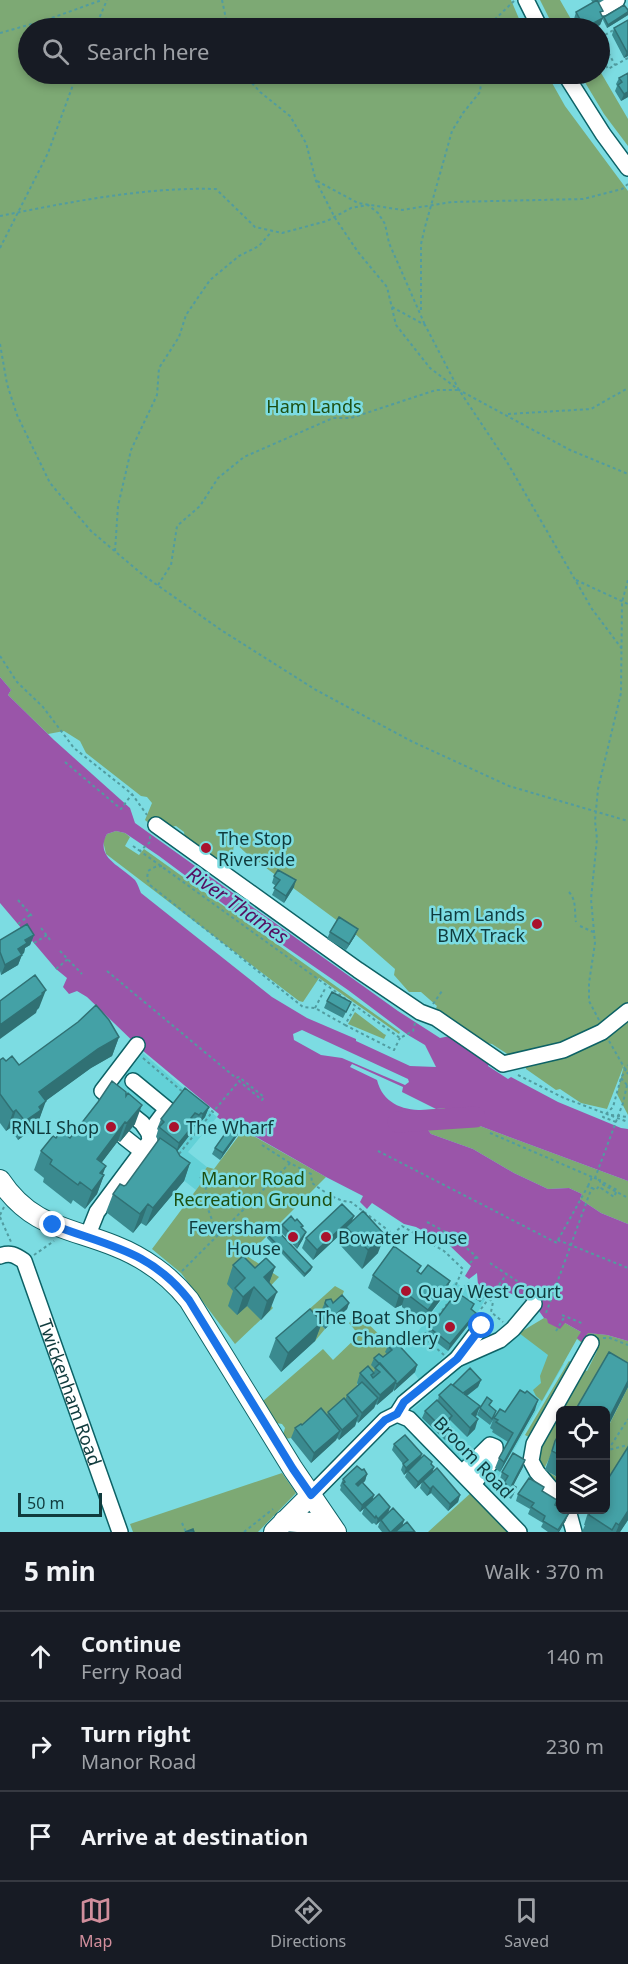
<!DOCTYPE html>
<html lang="en">
<head>
<meta charset="utf-8">
<style>
	:root { --surface:#171b24; --page:#20242c; --text:#f1f3f6; --muted:#9ea1a6; --line:#363941; --accent:#d18e9c }
	body { margin:0; font-family:"Noto Sans",sans-serif; background:var(--page); color:var(--text) }
	.controls { position:absolute; right:18px; bottom:18px; display:grid; overflow:hidden; border-radius:9px; box-shadow:0 3px 9px #0003 }
	.controls button { width:54px; height:54px; display:grid; place-items:center; padding:0; border:0; border-bottom:2px solid var(--line); background:var(--surface); color:var(--text); font:30px sans-serif }
	.scale { position:absolute; left:18px; bottom:15px; width:84px; box-sizing:border-box; padding-left:6px; border:3px solid #103b3d; border-top:0; font-size:16px; line-height:21px; white-space:nowrap; color:#103b3d; -webkit-text-stroke:4px #7cdce2; paint-order:stroke }
	.stop { position:absolute; width:18px; height:18px; margin:-14px; border:4px solid #1a73e8; border-radius:50%; background:#fff }
	.stop.end { background:#1a73e8; border-color:#fff; box-shadow:0 2px 6px #0008 }
	.list { margin:0; padding:0; list-style:none }
	h2 { display:flex; justify-content:space-between; align-items:center; height:78px; margin:0; padding:0 24px; font-size:26px }
	h2 small { font-size:20px; font-weight:400; color:var(--muted) }
	.list li { display:grid; grid-template-columns:39px 1fr auto; gap:18px; align-items:center; box-sizing:border-box; height:90px; padding:0 24px; border-top:2px solid var(--line) }
	.list b { display:block; font-size:22px; white-space:nowrap }
	.list p { margin:0; font-size:20px; white-space:nowrap; color:var(--muted) }
	.list em { font-size:20px; font-style:normal; color:var(--muted) }
	.icon { flex:none; width:33px; height:33px; fill:none; stroke:currentColor; stroke-width:2; stroke-linecap:round; stroke-linejoin:round }
	.map { position:relative; flex:none; width:628px; height:1532px; overflow:hidden }
	.search { position:absolute; background:var(--surface); box-shadow:0 3px 9px #0003; left:18px; right:18px; top:18px; height:66px; display:flex; align-items:center; gap:15px; box-sizing:border-box; padding:0 21px; border-radius:33px; color:var(--muted); font-size:22px }
	.sheet { height:348px; background:var(--surface) }
	nav { display:flex; justify-content:space-around; align-items:center; box-sizing:border-box; height:84px; border-top:2px solid var(--line); background:var(--surface); font-size:16px; color:var(--muted) }
	nav a { display:grid; justify-items:center; gap:3px }
	nav .on { color:var(--accent) }
	.map>svg:first-child { display:block }
	.built { fill:#63d1d7 }
	.green { fill:#7da974 }
	.water { fill:#9a55a9; fill-rule:evenodd }
	.lines { fill:none; stroke-linecap:round; stroke-linejoin:round }
	.river { stroke:#9a55a9; stroke-width:21 }
	.minor-casing { stroke:#0d6266; stroke-width:18 }
	.major-casing { stroke:#0d6266; stroke-width:22 }
	.path { stroke:#519ca0; stroke-width:2; stroke-dasharray:3 3; stroke-linecap:butt }
	.minor { stroke:#fff; stroke-width:15 }
	.major { stroke:#fff; stroke-width:20 }
	.path-bridge { stroke:#519ca0; stroke-width:2; stroke-dasharray:3 3; stroke-linecap:butt }
	.wall { fill:#3a8a8f }
	.shaded-wall { fill:#307174 }
	.building { fill:#44a1a6; stroke:#307174; stroke-width:1.5 }
	.route { stroke:#1a73e8; stroke-width:8 }
	.poi-dot { fill:#a9122d; stroke:#7cdce2; stroke-width:2 }
	.labels { text-anchor:middle; dominant-baseline:central; stroke-width:5; stroke-linejoin:round; paint-order:stroke }
	.park-label { font-size:18px; fill:#1d4f12; stroke:#7cdce2 }
	.poi-label { font-size:18px; fill:#103b3d; stroke:#7cdce2; text-anchor:start }
	.street-label { font-size:18px; fill:#103b3d; stroke:#7cdce2 }
	.water-label { font-size:20px; font-style:italic; fill:#551162; stroke:#7cdce2 }
</style>
</head>
<body>
<div class="map">
<svg width="628" height="1532" viewBox="0 0 628 1532">
	<rect width="100%" height="100%" fill="#7cdce2"/>
	<path class="built" d="M143 1053 217 1117 188 1152 207 1167 202 1174 205 1178 196 1190 137 1144 141 1137 138 1125 116 1087Z
		M455 1282 462 1287 468 1282 487 1296 475 1317 448 1352 420 1381 401 1354Z
		M519 1333 564 1364 490 1491 412 1410 459 1369Z"/>
	<path class="green" d="M0 0H511L523 28H28V74H547L565 106 628 191V1115L617 1094 624 1065 607 1109 581 1103 560 1089 556 1090 526 1069V1066L492 1044 486 1043 436 1008 437 1006 421 992H409L394 975 395 969 354 933 246 853 234 842 231 874 186 846 184 832 176 826 157 830 145 820 152 803 147 797 141 796 86 753 80 741 64 731 48 734 8 695 11 690 0 677Z
		M540 0H560L576 28H554Z
		M600 71 628 119V146L604 114 580 74H600Z
		M116 831 125 833 130 837 125 846 139 855 144 849 400 1032 399 1034 319 978 303 1002 299 1001 106 854 103 841 107 834Z
		M355 1012 384 1034 386 1035 384 1039 348 1024Z
		M445 1108 446 1125 472 1123 628 1181V1224L601 1213 580 1199 582 1194 569 1188 548 1189 514 1173 473 1149 431 1134 428 1130 426 1110Z
		M243 1130 326 1177 247 1256 279 1277 262 1295 273 1308 235 1344 181 1273 152 1249 205 1178 202 1174 207 1167 214 1169Z
		M335 1286 344 1291 340 1301 318 1322 325 1329 315 1341 295 1322Z
		M359 1315 392 1347C386 1367 374 1374 357 1383L359 1392 340 1408 291 1438 285 1439 283 1435 285 1428 282 1424 276 1423 263 1401 323 1349 333 1360 359 1335 349 1323Z
		M544 1318 565 1323 581 1332 607 1335 628 1341V1385L579 1410H561L585 1370 587 1371 597 1351 588 1348 577 1339 542 1401 536 1396 533 1390 541 1383 540 1376 548 1355 519 1333Z
		M569 1361 577 1366 534 1440 525 1435Z
		M628 1387V1460L606 1490V1431Z
		M560 1412V1437L545 1467V1470L560 1479V1496C555 1489 546 1482 542 1474 532 1453 551 1429 560 1412Z
		M282 1473 296 1493 258 1532H133L130 1524Z
		M473 1491 513 1532H428Z"/>
	<path class="water" d="M0 677 11 690 8 695 54 740 130 808 135 823 398 1011 440 1038 450 1036 489 1064 488 1066 508 1079 511 1077 558 1102 621 1128 628 1129V1181L472 1123 446 1125 445 1108 436 1109 402 1092 403 1087 352 1064 350 1067 377 1080C383 1104 404 1111 426 1110L428 1130 431 1134 473 1149 514 1173 548 1189 569 1188 582 1194 580 1199 601 1213 628 1224V1341L607 1335 588 1333 582 1342 577 1338 581 1332 565 1323 560 1329 548 1323 547 1319 544 1318 534 1304 501 1289 492 1296 478 1285 477 1273 469 1279 465 1276 471 1266 449 1245 416 1227 404 1224 372 1203 367 1209 360 1202 363 1196 326 1177 244 1130 239 1133 217 1117 219 1114 214 1110 142 1050 87 997 77 991 69 994 63 987 67 978 56 969 0 903ZM116 831 125 833 159 856 229 908 348 990 408 1035 425 1045 436 1067 410 1066 356 1041V1039L307 1018 272 997 141 893C139 889 138 884 135 880 121 866 94 857 107 834ZM302 1030 408 1079 409 1082 405 1085 342 1058 321 1055 294 1040 293 1034Z"/>
	<g class="lines">
		<path class="river" d="M398 1122 475 1117"/>
		<g class="minor-casing">
			<g id="minor">
				<path d="M526 0 540 28"/>
				<path d="M603 8 617 0"/>
				<path d="M565 74 603 134 628 168"/>
				<path d="M156 825 358 970 420 1012 436 1018 503 1064 563 1050 602 1032 628 1011"/>
				<path d="M137 1045 102 1091 142 1123 149 1133"/>
				<path d="M124 1137 143 1152"/>
				<path d="M87 1237 97 1212 150 1141 149 1133 167 1109 133 1081"/>
				<path id="s1" d="M0 1256C10 1252 15 1255 24 1261L120 1532"/>
				<path d="M457 1359 500 1340 513 1329 534 1304"/>
				<path d="M397 1414 409 1419 519 1532"/>
				<path d="M463 1472 490 1445 495 1447V1458L473 1484"/>
				<path d="M311 1495 385 1420 397 1414 404 1403 457 1359 482 1326"/>
				<path d="M560 1499 537 1472 531 1461 534 1444 591 1343"/>
				<path d="M568 1510 574 1532"/>
			</g>
		</g>
		<g class="major-casing">
			<path id="major" d="M0 1180C31 1227 68 1227 115 1246 143 1257 170 1276 189 1300L293 1469 336 1532
				M284 1521 311 1523 333 1528
				M274 1532 311 1495"/>
		</g>
		<path class="path" d="M222 0 228 28
			M95 28 107 0
			M486 28 514 1
			M0 33 46 20 102 0
			M600 37 615 65
			M600 38 615 29
			M600 55 608 69 628 58
			M244 74 260 92 290 116 306 143 316 181 335 218 358 252 387 287 396 325 430 368 459 390 570 450 628 474
			M317 181 358 203 402 210 452 202 583 199 622 189 628 184
			M0 216C70 202 144 187 216 189L255 227 282 233 327 221 351 208 368 205 378 213 385 224 389 243 425 325
			M0 248 48 153 77 74
			M392 307 425 325 459 390 507 462 592 609 622 649
			M421 310V244L425 227 452 131 463 113 480 92 482 74
			M0 344 7 384 17 415 50 483 91 531 143 575 221 630 316 690 411 741 509 786 628 821
			M508 414 591 409 628 388
			M115 551 118 506 131 450 157 395 159 368 179 337 186 315 210 280 239 256 259 246 272 231
			M576 580 628 604
			M158 585 171 565 177 526 200 506 218 478 244 457 333 418H351L436 390H459
			M0 656 17 682 43 707 74 748 132 794 147 815
			M65 762 121 809 132 794
			M150 836V842L140 851 400 1038 413 1031 415 1023
			M133 846 140 851
			M162 866 155 867 148 871 147 879 150 885 303 1007 315 1008 345 1025 355 1007
			M569 892C577 901 574 911 576 922
			M18 900 32 916
			M18 924 30 915
			M580 926 593 932
			M41 928 51 941
			M34 943 47 935
			M60 951 82 974
			M56 969 68 959
			M107 971 236 1078 239 1077 264 1097 262 1100 239 1081 213 1112 207 1107
			M433 1004 442 991
			M315 1008 326 987
			M599 1020 589 1001V983L595 943 591 899 597 839 595 821 598 789 621 693 622 602 628 580
			M345 1025 394 1050 400 1038
			M609 1041 628 1074
			M143 1058 184 1093
			M518 1075 564 1098 628 1122
			M621 1078 627 1085
			M611 1115 628 1117
			M616 1122 603 1117 613 1107 621 1078 628 1065
			M490 1133 592 1177
			M262 1145 290 1163
			M378 1151 557 1243 558 1240 628 1268
			M179 1154 210 1115 205 1111
			M200 1177 205 1181 208 1209 218 1236
			M588 1186 592 1177 600 1180V1183L628 1198
			M0 1215 4 1207
			M0 1217 11 1242
			M427 1222 453 1236 479 1259
			M558 1240 588 1186 596 1190 599 1186 601 1188
			M34 1255 54 1241
			M470 1263 476 1257
			M490 1263 520 1283
			M182 1271 290 1163 311 1174 312 1183C323 1191 338 1202 351 1202L393 1234 402 1226 444 1251 463 1269 453 1291 455 1294 453 1297
			M489 1299 493 1302 491 1312 503 1322
			M481 1309 507 1274
			M562 1315 584 1324
			M556 1331 565 1316
			M603 1338H610L628 1345
			M444 1355 423 1336 447 1304
			M608 1450 628 1419
			M606 1453 608 1450 628 1445
			M182 1523 186 1532
			M244 1532 273 1509"/>
		<use href="#minor" class="minor"/>
		<use href="#major" class="major"/>
		<path class="path-bridge" d="M601 1188 614 1197 617 1190 595 1178 623 1103 627 1085
			M546 1313 592 1187"/>
	</g>
	<path class="wall" d="M591 0H604L599 3 601 15 603 18 600 25 593 28H579L574 19 576 12 593 3Z
		M628 15 607 28 603 20 604 17Z
		M628 20V56L624 58 612 35 614 28Z
		M628 73V97L621 101 615 91 617 86 616 84 619 78Z
		M274 876 294 887 284 903 272 895 276 886 272 883Z
		M358 929 355 936 346 950 327 939 330 932Z
		M34 935 30 945 25 948 24 953 22 954 18 965 1 975 0 971V940Z
		M327 1001 351 1002 343 1018 324 1008Z
		M119 1037 112 1056 91 1068 45 1101 39 1120 36 1122 34 1128 18 1140 10 1128 6 1131 0 1123V1060L19 1065Z
		M126 1096 135 1124 120 1142 118 1141 101 1163 103 1174 104 1175 97 1194 85 1209 73 1200 71 1204 43 1182 44 1178 34 1170 41 1151 56 1138H70L98 1102Z
		M209 1107 205 1117 199 1124 197 1123 195 1125 192 1132 177 1151 180 1156 190 1163 184 1181 146 1226 141 1223 133 1233 106 1212 113 1194 126 1185 159 1140 156 1137 158 1130 157 1129 161 1119Z
		M239 1133 220 1160 212 1154 215 1148Z
		M354 1216 351 1222 378 1253 362 1269 340 1245 345 1230 313 1260 302 1248 306 1238Z
		M282 1225 302 1228 303 1239 297 1249 280 1231Z
		M268 1235 312 1267 311 1270 304 1277 267 1238Z
		M233 1265 255 1268 275 1267 269 1283 270 1310 261 1320 247 1306 237 1315 228 1306 233 1291 227 1284Z
		M421 1266 418 1272 421 1274 450 1281 445 1294 423 1323 402 1307V1305L395 1308 368 1288 373 1275Z
		M326 1300 333 1303H349L347 1309 325 1329 321 1325 315 1341 281 1372 269 1357 276 1338 319 1319 321 1315 324 1311 322 1309Z
		M472 1310 473 1319 448 1351 427 1335 430 1328Z
		M388 1346 417 1365 415 1372 394 1391 393 1389V1391L377 1405 376 1404 374 1408 358 1423 357 1421 355 1426 339 1440 337 1438 336 1440 311 1463 291 1438 295 1428 327 1415 328 1412 345 1400 347 1395 358 1385 357 1383 360 1373 374 1372 375 1369 371 1365 374 1358 383 1357 387 1354 385 1352Z
		M628 1363V1387L606 1430V1410L576 1409Z
		M481 1380 478 1387 467 1396 480 1406 476 1417 475 1429 467 1437 450 1420 448 1424 450 1436 445 1440 422 1418 425 1411 438 1400 439 1395 453 1385Z
		M490 1406 494 1416 505 1412 535 1410 500 1472 495 1468 499 1458 508 1442 492 1432 493 1430 490 1428 493 1420 490 1425 477 1415 480 1408Z
		M561 1431V1479L545 1470 555 1441Z
		M394 1444 421 1458 432 1462 431 1464 434 1467 432 1472 460 1495 458 1502 448 1511 431 1493 427 1496 420 1488 422 1482 415 1489 405 1477 407 1472 404 1475 401 1470 403 1464 392 1450Z
		M628 1447V1520L620 1532H582L585 1525H584L589 1509H606Z
		M525 1460 523 1467 513 1485 514 1494 511 1499 502 1493 503 1491 501 1490 505 1482 500 1479 502 1472Z
		M362 1470 367 1474 365 1481 363 1483 374 1495 372 1500 388 1513 404 1520 402 1527 415 1532H382L378 1527 380 1521 376 1525 374 1523 372 1524 362 1514 364 1508 360 1512 340 1490 341 1487 340 1486 343 1479Z
		M544 1487 542 1492 555 1505 566 1520 559 1532H548L541 1527 543 1523 528 1514 530 1509 516 1501 518 1494Z"/>
	<path class="shaded-wall" d="M628 12V15L607 28 608 25Z
		M603 18 600 25 593 28H587L588 26Z
		M586 21 583 28H580L582 23Z
		M628 51V56L624 58 627 52Z
		M628 92V97L621 101 624 94Z
		M296 880 294 887 284 903 286 896Z
		M358 929 355 936 346 950 349 944Z
		M34 935 30 945 25 948 24 953 15 959 18 949 25 940Z
		M22 955 18 965 1 975 5 965Z
		M46 990 39 1008 37 1010 36 1013 0 1039V1025Z
		M119 1037 112 1056 91 1068 32 1111 39 1092 98 1049Z
		M46 1101 39 1120 36 1122 34 1128 18 1140 25 1121 39 1107Z
		M142 1105 135 1124 120 1142 127 1123Z
		M209 1107 205 1117 199 1124 203 1114Z
		M16 1110 10 1128 6 1131 13 1112Z
		M125 1122 118 1141 90 1178 97 1159Z
		M196 1122 192 1132 176 1153 179 1143Z
		M242 1127 239 1133 220 1160 223 1153Z
		M190 1163 184 1181 146 1226 153 1208Z
		M106 1166 101 1179 104 1175 97 1194 85 1209 92 1191 100 1173Z
		M148 1204 141 1223 133 1233 140 1214Z
		M354 1216 350 1226 346 1227 345 1230 313 1260 317 1250Z
		M306 1232 303 1239 297 1249 299 1242Z
		M385 1235 378 1253 362 1269 368 1250Z
		M275 1267 268 1286 264 1277Z
		M312 1267 311 1270 304 1277 305 1274Z
		M450 1281 445 1294 423 1323 428 1310Z
		M254 1287 247 1306 237 1315 243 1297Z
		M277 1292 270 1310 261 1320 267 1301Z
		M406 1292 402 1305 395 1308 399 1295Z
		M349 1303 347 1309 325 1329 327 1322Z
		M476 1313 473 1319 448 1351 450 1344Z
		M322 1322 315 1341 281 1372 288 1353Z
		M417 1365 415 1372 394 1391 397 1384Z
		M481 1380 478 1387 457 1403 460 1396Z
		M396 1381 393 1391 377 1405 380 1395Z
		M628 1381V1387L606 1430 610 1416Z
		M378 1398 374 1408 358 1423 362 1413Z
		M538 1400 535 1410 500 1472 504 1462Z
		M480 1406 476 1416 468 1424 472 1414Z
		M358 1416 355 1426 339 1440 342 1430Z
		M452 1416 449 1422 443 1428 445 1422Z
		M478 1419 475 1429 467 1437 470 1428Z
		M453 1429 450 1436 445 1440 448 1434Z
		M340 1431 336 1440 311 1463 314 1453Z
		M422 1454 420 1461 404 1475 406 1468Z
		M525 1460 523 1467 510 1492 512 1485Z
		M434 1467 432 1474 415 1489 418 1482Z
		M367 1474 365 1481 354 1490 356 1484Z
		M433 1486 431 1493 427 1496 430 1489Z
		M374 1495 372 1502 360 1512 362 1505Z
		M460 1495 458 1502 448 1511 450 1504Z
		M390 1507 388 1514 376 1525 378 1519Z
		M628 1511V1520L620 1532H616L619 1525Z
		M569 1513 566 1520 559 1532H558Z
		M404 1520 402 1527 396 1532H391Z"/>
	<path class="building" d="M597 0 603 11 600 12 603 18 588 26 586 21 582 23 576 12Z
		M624 5 628 10V12L608 25 604 17Z
		M628 20V51L627 52 614 28Z
		M628 73V92L624 94 618 85 622 82 619 78Z
		M278 870 296 880 286 896 274 888 280 880 274 876Z
		M339 917 358 929 349 944 330 932Z
		M27 924 34 935 25 940 27 943 18 949 22 955 5 965 0 952V940Z
		M35 975 46 990 42 993 43 994 0 1025V1001Z
		M332 992 351 1002 346 1012 327 1001Z
		M96 1005 109 1020 119 1037 98 1049 39 1092 46 1101 39 1107 41 1110 25 1121 16 1110 13 1112 0 1094V1060L3 1058 6 1061 12 1056 19 1065 78 1022Z
		M112 1081 126 1092V1096L128 1093 142 1105 127 1123 125 1122 97 1159 106 1166 100 1173 104 1175 92 1191 80 1182 78 1185 50 1164 52 1160 41 1151 53 1136 56 1138 61 1131 70 1138 98 1102Z
		M185 1088 209 1107 203 1114 201 1113 199 1115 195 1113 191 1118 196 1122 179 1143 159 1127 164 1122 161 1119Z
		M234 1121 242 1127 223 1153 215 1148Z
		M160 1138 176 1149 180 1156 190 1163 153 1208 148 1204 140 1214 113 1194 120 1184 124 1186 126 1185Z
		M342 1204 354 1216 317 1250 306 1238Z
		M363 1211 385 1235 368 1250 346 1227Z
		M291 1216 295 1221 297 1219 303 1226 301 1227 306 1232 299 1242 282 1225Z
		M275 1228 312 1267 305 1274 268 1235Z
		M394 1246 421 1266 417 1271 421 1274 428 1265 450 1281 428 1310 407 1294 406 1292 399 1295 373 1275Z
		M243 1256 255 1268 266 1258 275 1267 264 1277 277 1292 267 1301 254 1287 243 1297 235 1288 245 1278 233 1265Z
		M483 1292 486 1294 480 1301 477 1299Z
		M342 1295 349 1303 327 1322 321 1315 328 1307 325 1303 326 1300 331 1299 333 1303Z
		M461 1295 474 1304 471 1309 476 1313 450 1344 430 1328 453 1297 458 1300Z
		M310 1309 322 1322 288 1353 276 1338Z
		M394 1340 417 1365 397 1384 395 1382 396 1381 374 1358 379 1354 383 1357 392 1350 388 1346Z
		M609 1352 628 1363V1381L610 1416 607 1414 606 1417V1410H572L573 1408 576 1409Z
		M380 1363 396 1381 380 1395 360 1373 368 1366 374 1373 371 1375 373 1378 380 1372 375 1368Z
		M470 1368 481 1380 463 1393 453 1385Z
		M362 1382 378 1398 362 1413 347 1395Z
		M451 1384 480 1406 472 1414 478 1419 470 1428 439 1395Z
		M520 1390 525 1393 527 1391 538 1400 504 1462 499 1458 513 1433 496 1422 498 1420 494 1418 500 1409 505 1412Z
		M487 1397 492 1401 489 1405 496 1411 492 1419 480 1408Z
		M344 1398 358 1416 342 1430 328 1412Z
		M437 1400 452 1416 445 1422 453 1429 448 1434 425 1411Z
		M321 1408 340 1431 314 1453 295 1428 301 1424 302 1425Z
		M561 1431V1456L552 1451 555 1441Z
		M405 1435 422 1454 406 1468 403 1464 408 1460 394 1444Z
		M628 1447V1511L619 1525 616 1523 612 1530 589 1515 592 1509H606V1482Z
		M513 1453 525 1460 512 1485 516 1487 514 1492 505 1487 506 1484 504 1483 508 1476 502 1472Z
		M424 1455 432 1462 431 1464 434 1467 418 1482 408 1471Z
		M357 1466 362 1470 364 1469 367 1474 356 1484 358 1486 362 1482 374 1495 362 1505 343 1483 345 1482 343 1479Z
		M437 1468 460 1495 450 1504 433 1486 430 1489 423 1481Z
		M529 1478 544 1487 542 1491 557 1500 555 1505 569 1513 558 1530 543 1521 545 1516 531 1507 534 1503 518 1494Z
		M379 1494 390 1507 378 1519 376 1516 375 1518 365 1507Z
		M393 1508 404 1520 391 1532H390L381 1520Z
		M407 1522 415 1532H395Z
		M193 1529 194 1532H185Z"/>
	<g class="lines">
		<path class="route" d="M53 1225C107 1246 150 1250 189 1300L293 1469 311 1495 385 1420 397 1414 404 1402 457 1359 482 1326"/>
	</g>
	<g class="poi-dot">
		<circle cx="206" cy="848" r="6"/>
		<circle cx="537" cy="924" r="6"/>
		<circle cx="111" cy="1127" r="6"/>
		<circle cx="174" cy="1127" r="6"/>
		<circle cx="293" cy="1237" r="6"/>
		<circle cx="326" cy="1237" r="6"/>
		<circle cx="406" cy="1291" r="6"/>
		<circle cx="450" cy="1327" r="6"/>
	</g>
	<g class="labels">
		<g class="park-label">
			<text x="314" y="406">Ham Lands</text>
			<text x="253" y="1178">Manor Road<tspan x="253" dy="21">Recreation Ground</tspan></text>
		</g>
		<g class="poi-label">
			<text x="218" y="838">The Stop<tspan x="218" dy="21">Riverside</tspan></text>
			<text x="525" y="914" text-anchor="end">Ham Lands<tspan x="525" dy="21">BMX Track</tspan></text>
			<text x="99" y="1127" text-anchor="end">RNLI Shop</text>
			<text x="186" y="1127">The Wharf</text>
			<text x="281" y="1227" text-anchor="end">Feversham<tspan x="281" dy="21">House</tspan></text>
			<text x="338" y="1237">Bowater House</text>
			<text x="418" y="1291">Quay West Court</text>
			<text x="438" y="1317" text-anchor="end">The Boat Shop<tspan x="438" dy="21">Chandlery</tspan></text>
		</g>
		<g class="street-label">
			<text stroke="none"><textPath href="#s1" startOffset="165">Twickenham Road</textPath></text>
			<text transform="translate(474 1457) rotate(46)">Broom Road</text>
		</g>
		<g class="water-label">
			<text transform="translate(238 905) rotate(35)">River Thames</text>
		</g>
	</g>
</svg>
<div class="controls">
<button><svg class="icon" aria-label="locate" viewBox="0 0 24 24"><circle cx="12" cy="12" r="6"/><path d="M12 2v4M12 18v4M2 12h4M18 12h4"/></svg></button>
<button><svg class="icon" aria-label="layers" viewBox="0 0 24 24"><path d="M12 4l9 5-9 5-9-5zM3 14l9 5 9-5"/></svg></button>
</div>
<div class="scale">50 m</div>
<div class="stop" style="left:482px;top:1326px"></div>
<div class="stop end" style="left:53px;top:1225px"></div>
<div class="search"><svg class="icon" aria-label="search" viewBox="0 0 24 24"><circle cx="10" cy="10" r="6"/><path d="M15 15l6 6"/></svg>Search here</div>
</div>
<section class="sheet">
<h2>5 min<small>Walk · 370 m</small></h2>
<ul class="list">
<li><svg class="icon" aria-label="ahead" viewBox="0 0 24 24"><path d="M12 20V5M6 11l6-6 6 6"/></svg><div><b>Continue</b><p>Ferry Road</p></div><em>140 m</em></li>
<li><svg class="icon" aria-label="right" viewBox="0 0 24 24"><path d="M7 20v-9h11M14 6l5 5-5 5"/></svg><div><b>Turn right</b><p>Manor Road</p></div><em>230 m</em></li>
<li><svg class="icon" aria-label="arrive" viewBox="0 0 24 24"><path d="M6 21V4h12l-3 4 3 4H6"/></svg><div><b>Arrive at destination</b></div></li>
</ul>
</section>
<nav>
<a class="on"><svg class="icon" aria-label="map" viewBox="0 0 24 24"><path d="M3 6l6-2 6 2 6-2v14l-6 2-6-2-6 2zM9 4v14M15 6v14"/></svg>Map</a>
<a><svg class="icon" aria-label="directions" viewBox="0 0 24 24"><path d="M12 3l9 9-9 9-9-9zM9 14v-3h6M13 9l2 2-2 2"/></svg>Directions</a>
<a><svg class="icon" aria-label="saved" viewBox="0 0 24 24"><path d="M7 4h10v16l-5-4-5 4z"/></svg>Saved</a>
</nav>
</body>
</html>
